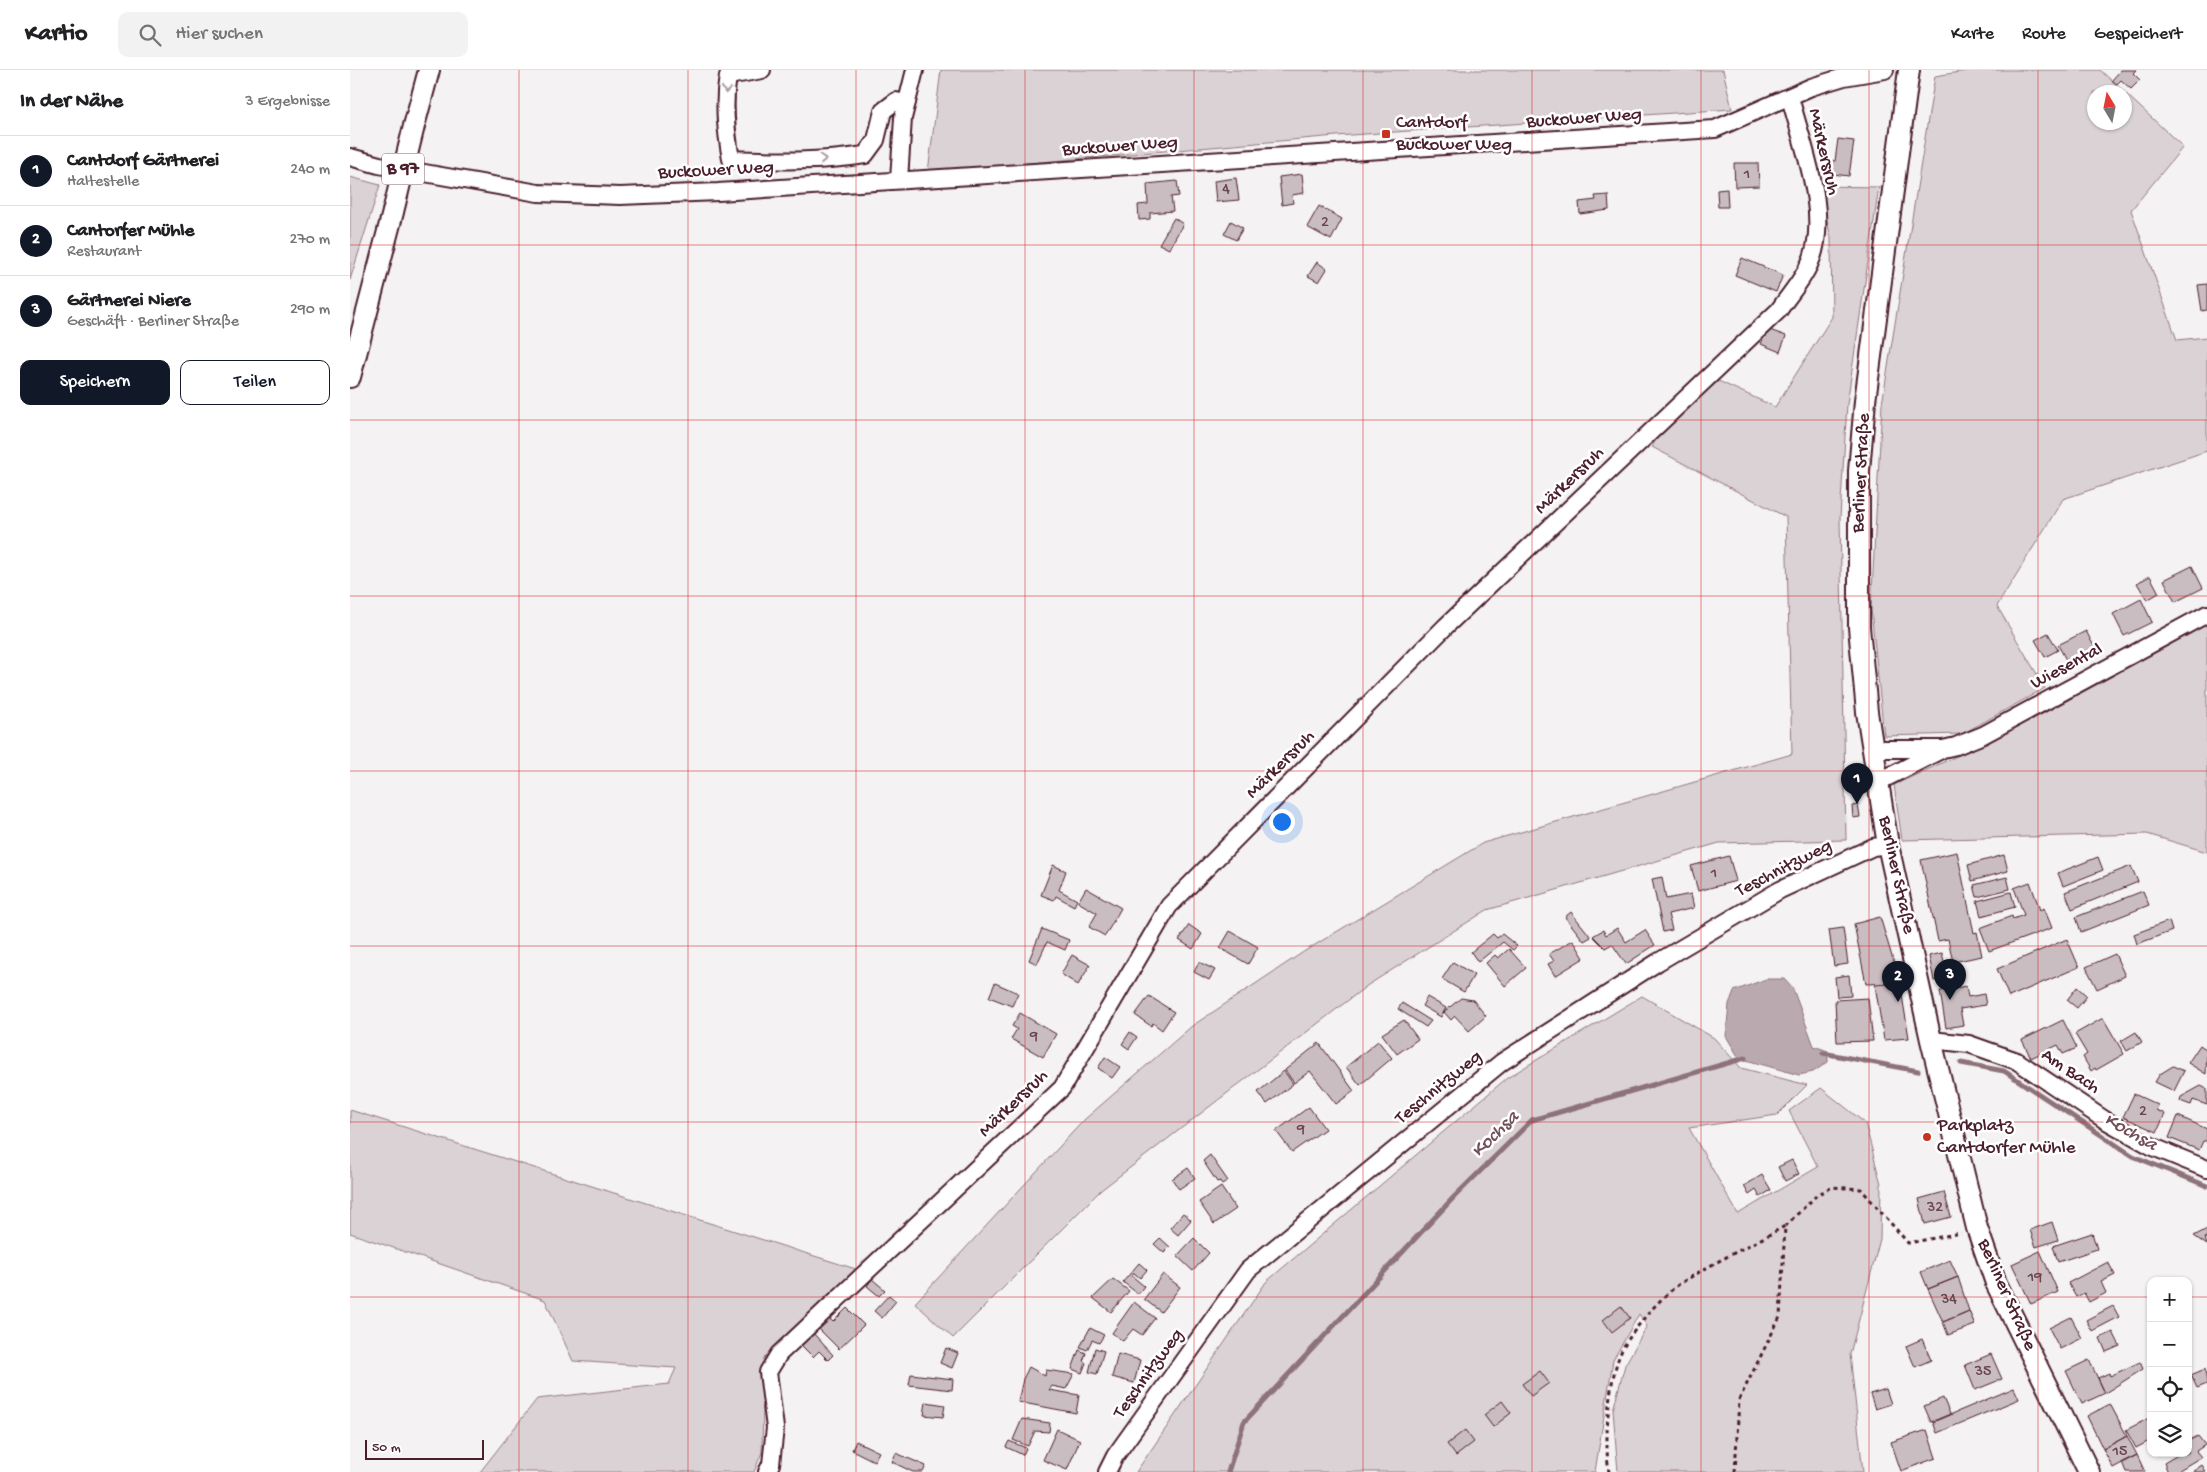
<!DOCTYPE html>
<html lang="de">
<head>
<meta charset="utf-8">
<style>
	:root { --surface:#fff; --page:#f2f2f2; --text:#202124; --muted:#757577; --line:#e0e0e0; --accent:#111827 }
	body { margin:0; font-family:"Gochi Hand",sans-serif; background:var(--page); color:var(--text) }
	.controls { position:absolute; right:15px; bottom:15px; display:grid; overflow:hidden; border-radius:10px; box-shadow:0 1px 4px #0004 }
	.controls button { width:45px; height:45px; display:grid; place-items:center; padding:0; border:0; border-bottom:1px solid var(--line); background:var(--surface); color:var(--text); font:25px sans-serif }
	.compass { position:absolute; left:1737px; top:15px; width:45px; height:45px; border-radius:50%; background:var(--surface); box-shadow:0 1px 4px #0004; rotate:350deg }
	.scale { position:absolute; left:15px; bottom:12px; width:119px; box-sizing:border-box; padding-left:5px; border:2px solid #4a1f2b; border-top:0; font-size:14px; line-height:18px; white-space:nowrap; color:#4a1f2b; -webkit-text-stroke:4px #fff; paint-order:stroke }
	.you { position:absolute; left:931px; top:751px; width:18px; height:18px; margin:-12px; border:4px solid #fff; border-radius:50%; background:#1a73e8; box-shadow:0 0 0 8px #1a73e833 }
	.badge { display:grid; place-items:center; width:32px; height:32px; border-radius:50%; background:var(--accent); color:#fff; font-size:16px; font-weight:700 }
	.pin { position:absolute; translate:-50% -41px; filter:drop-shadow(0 1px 2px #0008) }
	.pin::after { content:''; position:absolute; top:26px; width:18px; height:15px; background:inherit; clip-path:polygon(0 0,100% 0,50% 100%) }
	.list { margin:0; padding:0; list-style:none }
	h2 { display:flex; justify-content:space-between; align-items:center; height:65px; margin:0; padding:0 20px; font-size:21px }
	h2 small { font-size:16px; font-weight:400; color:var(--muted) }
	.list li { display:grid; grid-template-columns:32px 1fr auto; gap:15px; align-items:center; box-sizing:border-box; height:70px; padding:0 20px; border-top:1px solid var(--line) }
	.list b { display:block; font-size:19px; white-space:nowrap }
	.list p { margin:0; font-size:16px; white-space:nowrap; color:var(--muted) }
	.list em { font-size:16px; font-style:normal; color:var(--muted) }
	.actions { display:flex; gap:10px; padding:15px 20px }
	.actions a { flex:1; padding:11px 0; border:1px solid var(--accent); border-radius:10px; text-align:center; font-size:18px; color:var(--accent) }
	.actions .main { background:var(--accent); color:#fff }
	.icon { flex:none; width:28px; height:28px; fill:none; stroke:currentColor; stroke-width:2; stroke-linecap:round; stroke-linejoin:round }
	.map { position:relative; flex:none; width:1857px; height:1402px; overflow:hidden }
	header { display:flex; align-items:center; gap:30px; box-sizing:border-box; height:70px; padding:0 25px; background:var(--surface); border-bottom:1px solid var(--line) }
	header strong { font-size:24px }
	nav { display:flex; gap:28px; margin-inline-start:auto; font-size:18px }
	.search { width:350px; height:45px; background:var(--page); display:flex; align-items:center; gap:12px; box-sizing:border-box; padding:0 18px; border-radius:10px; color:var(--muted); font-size:19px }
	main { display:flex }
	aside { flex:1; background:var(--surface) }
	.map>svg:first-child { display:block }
	.green { fill:#dbd2d5; stroke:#927880 }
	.water { fill:#baa9ae; stroke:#8d727a }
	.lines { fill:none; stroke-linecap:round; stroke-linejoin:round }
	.stream { stroke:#8d727a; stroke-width:5 }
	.building { fill:#cabdc1; stroke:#4a1f2b }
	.minor-casing { stroke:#4a1f2b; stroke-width:20 }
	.major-casing { stroke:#4a1f2b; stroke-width:24 }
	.path { stroke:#4a1f2b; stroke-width:3; stroke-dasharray:4 4; stroke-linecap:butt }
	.minor { stroke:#fff; stroke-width:16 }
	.major { stroke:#fff; stroke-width:20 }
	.major-bridge-casing { stroke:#4a1f2b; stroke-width:24; stroke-linecap:butt }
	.major-bridge { stroke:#fff; stroke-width:20 }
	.oneway { stroke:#ae9aa0 }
	.grid { fill:none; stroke:#d62828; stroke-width:1; stroke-opacity:0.55 }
	.poi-dot { fill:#c8321e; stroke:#fff; stroke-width:2 }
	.labels { text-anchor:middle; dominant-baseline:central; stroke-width:5; stroke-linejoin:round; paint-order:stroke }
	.number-label { font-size:16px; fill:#6a4650 }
	.shield { fill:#fff; stroke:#80626b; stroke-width:1 }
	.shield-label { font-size:18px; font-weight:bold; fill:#4a1f2b }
	.street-label { font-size:19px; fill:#4a1f2b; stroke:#fff }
	.poi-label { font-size:19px; fill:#4a1f2b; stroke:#fff; text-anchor:start }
	.water-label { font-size:20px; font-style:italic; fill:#714f59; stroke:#fff }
</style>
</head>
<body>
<header>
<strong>Kartio</strong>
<div class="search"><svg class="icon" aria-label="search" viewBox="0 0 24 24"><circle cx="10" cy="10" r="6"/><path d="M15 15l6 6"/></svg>Hier suchen</div>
<nav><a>Karte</a><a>Route</a><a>Gespeichert</a></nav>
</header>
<main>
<aside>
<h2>In der Nähe<small>3 Ergebnisse</small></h2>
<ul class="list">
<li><span class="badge">1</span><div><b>Cantdorf Gärtnerei</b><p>Haltestelle</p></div><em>240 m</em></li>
<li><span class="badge">2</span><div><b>Cantorfer Mühle</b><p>Restaurant</p></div><em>270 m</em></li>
<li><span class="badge">3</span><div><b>Gärtnerei Niere</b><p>Geschäft · Berliner Straße</p></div><em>290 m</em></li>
</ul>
<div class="actions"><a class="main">Speichern</a><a>Teilen</a></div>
</aside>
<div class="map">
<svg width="1857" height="1402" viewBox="0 0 1857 1402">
	<rect width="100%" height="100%" fill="#f4f2f2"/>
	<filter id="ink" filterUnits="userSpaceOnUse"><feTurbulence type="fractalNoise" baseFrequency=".02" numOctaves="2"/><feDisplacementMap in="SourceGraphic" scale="10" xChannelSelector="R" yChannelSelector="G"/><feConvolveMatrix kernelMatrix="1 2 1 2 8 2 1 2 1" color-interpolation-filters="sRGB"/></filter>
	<g filter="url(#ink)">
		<path class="green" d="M591 0H1373L1382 39 986 66 578 102Z
			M1622 0H1750L1774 22H1744V52H1774L1775 23 1833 77 1781 140 1827 270 1857 267V381L1713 429 1647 536 1695 618 1612 664 1534 666 1521 539 1532 334 1585 6Z
			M0 107 30 115 0 210Z
			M1469 116 1529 117 1497 334 1490 448 1496 770 1369 773 1137 840 1018 915 751 1120 603 1268 565 1233 735 1049 842 956 955 881 1133 773 1442 684 1436 447 1302 377 1310 362 1364 309 1425 337 1482 247 1481 168Z
			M1857 545V782L1797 764 1552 770 1544 715 1633 674Z
			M1292 926 1364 968 1391 998 1457 1015 1427 1045 1339 1058 1388 1144 1468 1097 1439 1041 1471 1018 1515 1053 1531 1114 1530 1169 1500 1284 1513 1402H1268L1263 1340 1275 1295 1297 1256 1289 1244 1263 1290 1245 1402H786L916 1212 1157 1008Z
			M0 1040 512 1201 414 1288 412 1382 404 1402H130L187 1329 319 1314 326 1298 223 1291 195 1230 0 1163Z"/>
		<path class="water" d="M1416 909H1434L1443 919 1464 976 1478 981V992L1463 1002 1449 1005 1389 988 1376 966 1379 934 1384 921Z"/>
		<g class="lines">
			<path class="stream" d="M1473 983 1568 1001
				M1611 993 1654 1001 1783 1086 1857 1116
				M878 1402 894 1352 1104 1127 1182 1050 1395 988"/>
		</g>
		<path class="building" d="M1771 0H1786L1783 3 1790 10 1781 19 1771 10 1767 14 1762 10Z
			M1488 69 1504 71 1499 106 1475 103 1476 90 1485 91Z
			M1384 93H1408L1409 116 1385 117Z
			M952 104 954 123 942 125 943 133 932 135 929 107Z
			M886 108 889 130 866 132 864 111Z
			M827 111 829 126 821 127 823 141 800 143V149L789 150 788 135 798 134 797 114Z
			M1377 119 1378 137H1368L1367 120Z
			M1258 125 1259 140 1230 144 1229 132 1246 130 1245 126Z
			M969 136 992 149 981 170 957 157Z
			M824 148 833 154 819 179 809 174Z
			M881 151 893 158 886 170 874 164Z
			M1392 188 1433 205 1426 222 1385 205Z
			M967 192 977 199 969 212 958 206Z
			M1857 214V240L1852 241 1848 215Z
			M1417 259 1436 266 1430 282 1411 274Z
			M1842 496 1853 518 1825 532 1814 510Z
			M1800 506 1809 523 1797 530 1787 513Z
			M1791 529 1802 552 1774 566 1763 544Z
			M1736 561 1747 582 1720 597 1708 575Z
			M1698 563 1708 580 1695 587 1685 570Z
			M1508 735 1510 747 1503 748 1502 736Z
			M1607 782 1624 863 1627 862 1632 886 1603 892 1598 869 1588 871 1571 790Z
			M1654 785 1658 801 1622 811 1618 795Z
			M1379 786 1386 811 1348 821 1341 796Z
			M1748 787 1753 800 1713 816 1708 803Z
			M703 795 716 801 709 820 727 830 724 836 706 826 704 830 691 825Z
			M1781 796 1788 812 1722 839 1715 822Z
			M1312 807 1316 829 1341 824 1344 838 1318 844 1322 860 1313 862 1302 809Z
			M1657 807 1660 819 1627 827 1624 815Z
			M1680 812 1690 840 1694 838 1702 858 1639 881 1630 858 1662 846 1663 849 1674 845 1664 818Z
			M736 818 771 838 755 866 739 857 747 843 728 832Z
			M1793 821 1799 835 1731 862 1726 847Z
			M1661 822 1665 837 1631 846 1627 831Z
			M1221 842 1241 867 1234 871 1215 847Z
			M1530 847 1550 913 1516 914 1504 854Z
			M1819 851 1822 861 1787 874 1784 864Z
			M839 855 852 864 843 879 829 870Z
			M1267 858 1276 872 1295 860 1305 875 1276 894 1262 874 1255 878 1243 866 1253 860 1256 865Z
			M1493 858 1498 894 1484 896 1479 860Z
			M692 859 719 870 715 880 697 872 687 894 679 890Z
			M880 861 908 877 898 894 870 878Z
			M1143 864 1147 868 1152 864 1167 876 1163 880 1153 872 1128 892 1121 882Z
			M1717 869 1729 897 1659 927 1647 899Z
			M1223 870 1234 888 1205 906 1198 894 1204 891 1199 884Z
			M1159 879 1176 898 1155 916 1136 893 1145 885 1148 888Z
			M1592 883 1598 908 1584 911 1579 886Z
			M1765 884 1775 906 1747 919 1736 897Z
			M722 885 740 895 728 915 711 904Z
			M849 892 865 900 859 910 844 902Z
			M1103 892 1124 905 1114 922 1092 909Z
			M1499 905 1501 926 1487 927 1485 907Z
			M645 913 668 923 662 936 639 927Z
			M1550 913 1559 968 1534 970 1525 915Z
			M1616 916 1618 927 1634 924 1636 935 1610 939 1613 955 1596 958 1590 921Z
			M1727 917 1737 926 1727 938 1717 930Z
			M799 926 824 942 812 960 803 953 801 956 785 945Z
			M1077 927 1096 938 1091 947 1072 936Z
			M1111 928 1123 930 1136 946 1119 961 1105 946 1101 950 1094 942Z
			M1518 928 1523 971 1487 972 1485 930Z
			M1052 933 1081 951 1076 957 1048 939Z
			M670 943 706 964 693 987 661 969 667 959 662 956Z
			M1753 948 1774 984 1746 1000 1745 998 1741 1001 1733 987 1737 984 1725 964Z
			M1054 950 1068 969 1047 984 1032 964Z
			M1713 950 1727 978 1713 984 1708 975 1681 988 1672 970Z
			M780 962 787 967 779 979 772 974Z
			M1786 962 1792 972 1777 981 1771 971Z
			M1028 971 1042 988 1010 1015 996 997Z
			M969 973 1004 1021 986 1034 960 1001 944 1013 935 1000Z
			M1850 975 1857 980 1856 1004 1838 993Z
			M755 987 770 997 762 1008 748 998Z
			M1823 996 1834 1001 1824 1021 1805 1012 1810 1004Z
			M934 1001 943 1014 917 1034 908 1022Z
			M1851 1016 1857 1019V1035L1843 1030 1841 1035 1830 1031 1831 1027Z
			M1784 1024 1808 1035 1806 1040 1815 1044 1807 1062 1773 1047Z
			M959 1037 975 1059 942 1082 926 1061Z
			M1828 1046 1857 1059V1071H1853L1849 1080 1819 1068Z
			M860 1085 878 1111 872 1115 870 1111 867 1112 853 1091Z
			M1442 1090 1449 1104 1435 1111 1428 1097Z
			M838 1098 845 1108 829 1119 822 1109Z
			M1412 1105 1421 1120 1410 1127 1406 1120 1399 1125 1394 1116Z
			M871 1117 886 1139 864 1154 849 1132Z
			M1594 1122 1601 1147 1575 1154 1569 1129Z
			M833 1143 841 1150 828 1165 820 1158Z
			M1702 1152 1708 1170 1686 1177 1680 1160Z
			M1857 1159V1167L1855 1168 1857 1175 1844 1166Z
			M1742 1163 1747 1179 1708 1192 1703 1176Z
			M810 1168 820 1177 814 1183 804 1174Z
			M844 1168 859 1183 843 1201 827 1186Z
			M1690 1181 1708 1222 1681 1234 1662 1194Z
			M1600 1190 1608 1207 1578 1219 1571 1202Z
			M1758 1192 1765 1205 1751 1212 1756 1223 1739 1232 1734 1223 1726 1227 1718 1213Z
			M789 1193 797 1200 790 1208 784 1203 782 1206 794 1216 788 1224 773 1212Z
			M813 1204 830 1217 811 1242 794 1229Z
			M1608 1207 1619 1241 1593 1252 1578 1219Z
			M522 1209 535 1220 529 1226 517 1216Z
			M763 1209 779 1221 761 1242 743 1228Z
			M539 1225 546 1231 532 1248 524 1241Z
			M784 1232 805 1248 792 1265 783 1259 773 1271 762 1263Z
			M1271 1236 1280 1248 1262 1262 1253 1250Z
			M1763 1236 1769 1247 1742 1261 1736 1250Z
			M497 1238 514 1255 489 1279 468 1258 479 1248 483 1252Z
			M1619 1241 1625 1255 1598 1265 1593 1252Z
			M1721 1247 1732 1268 1710 1279 1699 1258Z
			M740 1258 754 1265 749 1273 742 1270 737 1280 730 1277Z
			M1763 1262 1770 1276 1756 1282 1750 1268Z
			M463 1263 483 1285 478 1290 469 1281 463 1287 451 1275Z
			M1572 1269 1581 1290 1565 1297 1556 1276Z
			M596 1278 608 1283 602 1298 590 1293Z
			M745 1278 754 1281 747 1304 739 1302Z
			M729 1280 736 1283 733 1291 736 1293 732 1303 722 1299Z
			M768 1284 790 1290 784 1313 762 1307Z
			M1641 1284 1652 1309 1625 1320 1615 1295Z
			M1739 1290 1755 1323 1732 1334 1716 1301Z
			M1790 1292 1793 1299 1755 1323 1748 1308 1759 1303 1760 1306Z
			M679 1297 695 1306 696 1300 724 1304 716 1319 702 1316 699 1320 729 1325 726 1343 668 1332 673 1309Z
			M1855 1299 1857 1314 1847 1318 1841 1305Z
			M1190 1301 1199 1313 1181 1326 1172 1314Z
			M561 1304 603 1309 602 1320 559 1315Z
			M1664 1318 1669 1329 1587 1363 1583 1352Z
			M1536 1319 1541 1334 1525 1339 1520 1324Z
			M1593 1328 1600 1344 1581 1352 1574 1336Z
			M1152 1331 1161 1343 1143 1357 1134 1345Z
			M576 1332 595 1335 593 1347 574 1345Z
			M1760 1334 1777 1366 1753 1379 1737 1346Z
			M1801 1347V1370L1786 1378 1776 1360Z
			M672 1349 700 1353 699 1362 685 1361 678 1376 663 1370Z
			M707 1359 730 1370 717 1400 693 1390Z
			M1115 1360 1124 1372 1106 1386 1097 1374Z
			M1577 1360 1586 1388 1551 1401 1541 1372Z
			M1777 1366 1787 1385 1763 1398 1753 1379Z
			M1848 1366 1855 1375 1846 1381 1851 1387 1826 1402H1818L1814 1393 1831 1383H1838V1371Z
			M506 1371 529 1382 524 1391 502 1380Z
			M659 1371 676 1378 673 1385 656 1377Z
			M546 1383 576 1396 573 1402H563L542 1392Z
			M1787 1385 1795 1402H1776L1772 1392Z
			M1852 1395 1856 1402H1842Z"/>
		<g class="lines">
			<g class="minor-casing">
				<path id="minor" d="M412 0 378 6C373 34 376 61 381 89 425 91 471 92 515 85L526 70 533 41 546 31 557 33
					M0 87 29 95 188 123 270 126 368 122 1365 59 1461 17 1494 7 1535 0
					M549 110 553 48 565 0
					M1523 679H1593L1606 676 1633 665 1857 544
					M1528 712 1591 680
					M1581 970 1619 974 1667 991 1755 1050 1801 1076 1857 1099
					M417 1402 421 1394 425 1358 418 1302 429 1284 712 1018 819 836 1096 556 1429 240C1438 226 1452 211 1459 195 1482 148 1452 75 1440 27
					M757 1402 765 1386 898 1200 1152 992 1308 892 1430 820 1523 777 1538 775"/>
			</g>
			<g class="major-casing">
				<path id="major" d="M1559 0 1515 331 1509 401V557L1517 642 1538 775 1581 970 1627 1158 1646 1213 1739 1402
					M64 56 79 0
					M0 307 43 142"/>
			</g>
			<path class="path" d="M1259 1402C1254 1371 1258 1306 1273 1278 1285 1257 1311 1226 1331 1213 1364 1192 1401 1175 1435 1156
				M1385 1402 1389 1330 1430 1247 1435 1156 1467 1125 1481 1117 1511 1119 1558 1173 1611 1163"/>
			<use href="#minor" class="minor"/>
			<use href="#major" class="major"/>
			<g class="major-bridge-casing">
				<path id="major-bridge" d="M43 142 64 56"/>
			</g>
			<use href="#major-bridge" class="major-bridge"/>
		</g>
		<defs><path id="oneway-chevron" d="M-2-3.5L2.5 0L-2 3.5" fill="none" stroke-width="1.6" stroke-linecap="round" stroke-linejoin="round" transform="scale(1.25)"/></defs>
		<g class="oneway">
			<use href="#oneway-chevron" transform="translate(376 20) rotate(98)"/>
			<use href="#oneway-chevron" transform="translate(473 89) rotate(-2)"/>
		</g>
	</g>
	<path class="grid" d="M169 0V1402M338 0V1402M506 0V1402M675 0V1402M844 0V1402M1013 0V1402M1182 0V1402M1351 0V1402M1519 0V1402M1688 0V1402M0 175H1857M0 350H1857M0 526H1857M0 701H1857M0 876H1857M0 1052H1857M0 1227H1801M1838 1227H1857"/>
	<g class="poi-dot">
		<rect x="1031" y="59" width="10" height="10" rx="2.5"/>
		<circle cx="1577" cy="1067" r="5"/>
	</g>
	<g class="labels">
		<g class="number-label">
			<text x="1397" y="105">1</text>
			<text x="876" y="120">4</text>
			<text x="975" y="153">2</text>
			<text x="1364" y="804">1</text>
			<text x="684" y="967">9</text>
			<text x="1793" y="1042">2</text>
			<text x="951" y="1060">9</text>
			<text x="1585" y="1138">32</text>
			<text x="1685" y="1208">19</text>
			<text x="1599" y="1230">34</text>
			<text x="1633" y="1302">35</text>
			<text x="1770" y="1382">15</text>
		</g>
		<rect class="shield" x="32" y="83.5" width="42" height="31" rx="4"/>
		<g class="shield-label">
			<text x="53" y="99">B 97</text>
		</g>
		<g class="street-label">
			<text transform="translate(1234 49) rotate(-4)">Buckower Weg</text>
			<text transform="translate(770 77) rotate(-4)">Buckower Weg</text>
			<text transform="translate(1473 82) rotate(77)">Märkersruh</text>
			<text transform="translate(366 101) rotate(-3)">Buckower Weg</text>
			<text transform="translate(1512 403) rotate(-87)">Berliner Straße</text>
			<text transform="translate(1220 411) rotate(-44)">Märkersruh</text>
			<text transform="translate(1717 597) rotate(-28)">Wiesental</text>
			<text transform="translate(931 695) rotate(-45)">Märkersruh</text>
			<text transform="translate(1434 799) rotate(-27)">Teschnitzweg</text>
			<text transform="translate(1546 805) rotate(78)">Berliner Straße</text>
			<text transform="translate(1720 1002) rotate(34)">Am Bach</text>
			<text transform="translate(1089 1018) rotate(-39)">Teschnitzweg</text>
			<text transform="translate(664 1034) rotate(-44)">Märkersruh</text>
			<text transform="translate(1656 1225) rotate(66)">Berliner Straße</text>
			<text transform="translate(799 1304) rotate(-54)">Teschnitzweg</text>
		</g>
		<g class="poi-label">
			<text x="1046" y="53">Cantdorf<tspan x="1046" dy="22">Buckower Weg</tspan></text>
			<text x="1587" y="1056">Parkplatz<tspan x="1587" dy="22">Cantdorfer Mühle</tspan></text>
		</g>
		<g class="water-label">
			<text transform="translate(1780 1063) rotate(30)">Kochsa</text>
			<text transform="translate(1146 1065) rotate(-44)">Kochsa</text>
		</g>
	</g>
</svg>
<div class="controls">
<button>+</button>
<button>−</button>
<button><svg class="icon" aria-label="locate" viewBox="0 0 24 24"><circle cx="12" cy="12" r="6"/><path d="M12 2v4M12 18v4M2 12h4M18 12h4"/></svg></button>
<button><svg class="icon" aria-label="layers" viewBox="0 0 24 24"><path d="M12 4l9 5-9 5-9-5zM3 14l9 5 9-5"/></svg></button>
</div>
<svg class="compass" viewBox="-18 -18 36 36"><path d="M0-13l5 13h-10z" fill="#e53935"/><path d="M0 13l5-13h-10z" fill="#757577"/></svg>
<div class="scale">50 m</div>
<div class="you"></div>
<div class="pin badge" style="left:1507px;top:734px">1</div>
<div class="pin badge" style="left:1548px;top:932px">2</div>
<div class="pin badge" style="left:1600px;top:930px">3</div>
</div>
</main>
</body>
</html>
